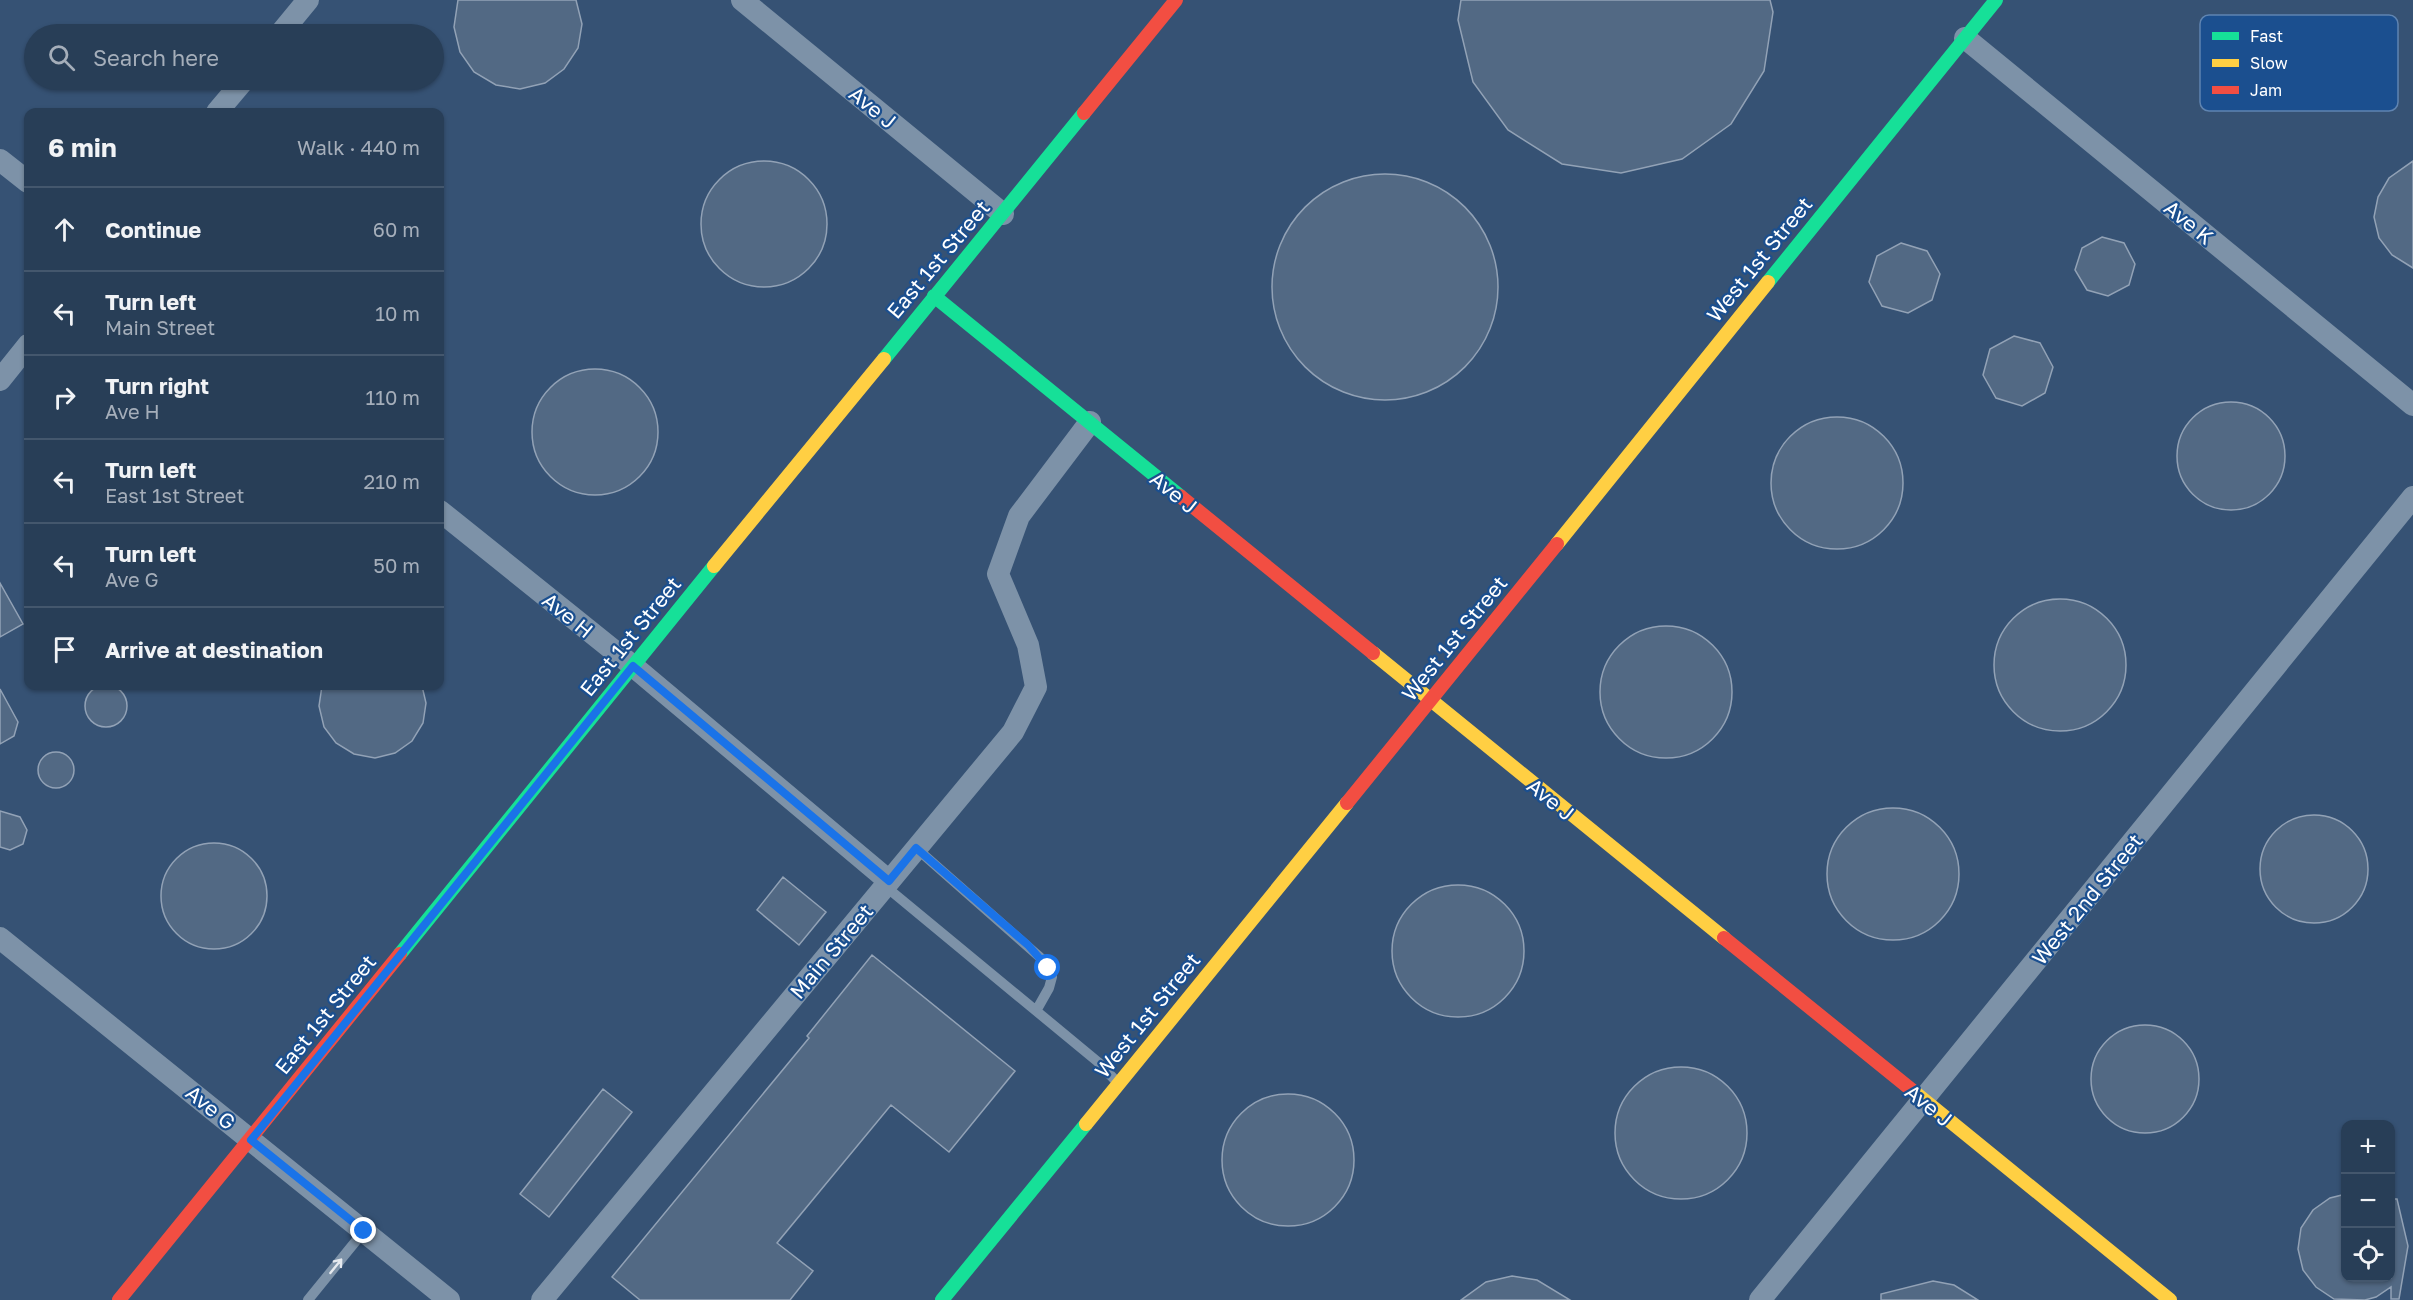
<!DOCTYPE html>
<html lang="en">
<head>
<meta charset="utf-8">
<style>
	:root { --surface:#283e57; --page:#30455d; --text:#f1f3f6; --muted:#a5aeba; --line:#44576d }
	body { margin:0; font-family:"Golos Text",sans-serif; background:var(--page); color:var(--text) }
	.controls { position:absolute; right:18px; bottom:18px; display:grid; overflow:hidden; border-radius:12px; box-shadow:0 2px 4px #0004 }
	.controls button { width:54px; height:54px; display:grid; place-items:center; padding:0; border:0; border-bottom:2px solid var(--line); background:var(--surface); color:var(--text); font:30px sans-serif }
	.stop { position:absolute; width:18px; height:18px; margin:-14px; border:4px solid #1a73e8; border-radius:50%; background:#fff }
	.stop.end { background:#1a73e8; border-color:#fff; box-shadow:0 2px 6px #0008 }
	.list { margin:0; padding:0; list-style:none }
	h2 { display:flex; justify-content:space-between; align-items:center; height:78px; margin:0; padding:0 24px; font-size:26px }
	h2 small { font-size:20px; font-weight:400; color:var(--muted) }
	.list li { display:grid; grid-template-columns:39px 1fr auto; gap:18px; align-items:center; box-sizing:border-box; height:84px; padding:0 24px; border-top:2px solid var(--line) }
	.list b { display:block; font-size:22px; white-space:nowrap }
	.list p { margin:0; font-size:20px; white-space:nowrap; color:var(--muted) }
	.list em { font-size:20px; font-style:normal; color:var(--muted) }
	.icon { flex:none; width:33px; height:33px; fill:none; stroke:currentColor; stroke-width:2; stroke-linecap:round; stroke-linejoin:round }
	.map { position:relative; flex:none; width:2413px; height:1300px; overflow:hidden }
	.search { position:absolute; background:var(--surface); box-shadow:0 2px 4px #0004; left:24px; top:24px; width:420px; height:66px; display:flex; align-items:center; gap:15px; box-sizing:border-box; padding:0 21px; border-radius:33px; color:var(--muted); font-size:22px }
	.panel { position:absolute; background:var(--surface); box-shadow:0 2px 4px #0004; left:24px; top:108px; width:420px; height:582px; border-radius:12px }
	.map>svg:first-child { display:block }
	.building { fill:#526984; stroke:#92a2b6; stroke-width:1.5 }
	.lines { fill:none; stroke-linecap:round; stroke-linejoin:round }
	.lane { stroke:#7d92a8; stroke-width:10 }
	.street { stroke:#7d92a8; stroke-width:22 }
	.fast { stroke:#16e098; stroke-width:14 }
	.slow { stroke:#ffcf43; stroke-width:14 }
	.jam { stroke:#f24e42; stroke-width:14 }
	.oneway { stroke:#e5e9ee }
	.route { stroke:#1a73e8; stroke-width:8 }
	.labels { text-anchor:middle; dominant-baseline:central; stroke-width:4.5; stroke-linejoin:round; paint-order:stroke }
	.street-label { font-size:21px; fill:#fff; stroke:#1b4f8f }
	.key { fill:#1b4f8f; stroke:#5f84b1; stroke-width:1.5 }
	.key-label { font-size:16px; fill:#fff }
</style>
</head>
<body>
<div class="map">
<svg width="2413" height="1300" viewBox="0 0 2413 1300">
	<rect width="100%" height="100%" fill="#365274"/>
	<path class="building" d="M458 0H576L582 24 578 48 564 69 545 83 520 89 496 85 474 72 460 52 454 27Z
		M1461 0H1770L1773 12 1764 71 1731 124 1682 159 1621 173 1562 164 1508 130 1473 82 1458 20Z
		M701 224a63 63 0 1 1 126 0a63 63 0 1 1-126 0Z
		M2413 161V268L2392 255 2379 238 2374 217 2378 197 2389 178Z
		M1272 287a113 113 0 1 1 226 0a113 113 0 1 1-226 0Z
		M2102 237 2124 243 2135 264 2129 285 2108 296 2087 290 2075 270 2082 248Z
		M1901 243 1927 251 1940 274 1932 300 1908 313 1882 306 1869 282 1877 256Z
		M2014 336 2040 343 2053 367 2045 393 2022 406 1996 398 1983 375 1990 349Z
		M532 432a63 63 0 1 1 126 0a63 63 0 1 1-126 0Z
		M2177 456a54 54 0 1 1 108 0a54 54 0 1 1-108 0Z
		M1771 483a66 66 0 1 1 132 0a66 66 0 1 1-132 0Z
		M0 583 23 624 0 637Z
		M1994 665a66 66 0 1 1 132 0a66 66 0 1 1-132 0Z
		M1600 692a66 66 0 1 1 132 0a66 66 0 1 1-132 0Z
		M85 706a21 21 0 1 1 42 0a21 21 0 1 1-42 0Z
		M322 686H422L426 703 423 723 412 741 395 753 375 758 354 754 336 743 324 727 319 706Z
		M0 689 18 722 14 736 0 744Z
		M38 770a18 18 0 1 1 36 0a18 18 0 1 1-36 0Z
		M1827 874a66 66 0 1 1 132 0a66 66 0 1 1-132 0Z
		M0 811 20 817 27 830 23 844 10 850 0 847Z
		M2260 869a54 54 0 1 1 108 0a54 54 0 1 1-108 0Z
		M161 896a53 53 0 1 1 106 0a53 53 0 1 1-106 0Z
		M783 877 826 912 799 945 757 910Z
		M1392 951a66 66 0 1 1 132 0a66 66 0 1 1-132 0Z
		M872 955 1015 1071 949 1152 891 1105 777 1243 813 1271 790 1300H640L612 1277 809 1038 807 1036Z
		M2091 1079a54 54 0 1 1 108 0a54 54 0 1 1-108 0Z
		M1615 1133a66 66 0 1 1 132 0a66 66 0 1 1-132 0Z
		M603 1089 632 1112 549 1217 520 1194Z
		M1222 1160a66 66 0 1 1 132 0a66 66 0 1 1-132 0Z
		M2346 1194V1278H2391V1199H2397L2408 1246 2399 1299H2391V1287L2376 1297 2365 1300 2334 1299 2316 1287 2303 1270 2298 1249 2301 1228 2313 1210 2330 1198Z
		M1512 1276 1537 1280 1570 1300H1461L1486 1282Z
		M1933 1281 1954 1285 1978 1300H1881V1294Z"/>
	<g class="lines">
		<path class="lane" d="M916 848 1042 959 1052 977 1049 988 1036 1011
			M885 886 1098 1062 1116 1081
			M308 1300 364 1231"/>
		<path class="street" d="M742 0 1003 214
			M280 34 308 0
			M1965 38 2413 405
			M217 112 244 80
			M0 160 28 182
			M0 380 28 345
			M440 511 633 666 889 881
			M0 938 449 1300
			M542 1300 1013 732 1036 687 1028 645 998 574 1019 516 1090 422
			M1760 1300 2413 497"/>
		<path class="fast" d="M1768 282 1996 0
			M934 296 1180 496
			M884 359 1084 113
			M400 954 714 566
			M942 1300 1086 1124"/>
		<path class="slow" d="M1557 544 1768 282
			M714 566 884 359
			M1373 653 1724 938
			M1913 1091 2170 1300
			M1086 1124 1347 803"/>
		<path class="jam" d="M1084 113 1176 0
			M1180 496 1373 653
			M1347 803 1557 544
			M1724 938 1913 1091
			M119 1300 400 954"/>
	</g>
	<defs><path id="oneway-shaft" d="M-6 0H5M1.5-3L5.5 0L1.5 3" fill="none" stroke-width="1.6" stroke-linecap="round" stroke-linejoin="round" transform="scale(1.5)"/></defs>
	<use class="oneway" href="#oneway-shaft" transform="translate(336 1266) rotate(-51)"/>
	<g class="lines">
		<path class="route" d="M364 1231 251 1140 633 666 889 881 916 848 1028 945 1048 968"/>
	</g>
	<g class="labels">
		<g class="street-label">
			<text transform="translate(873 107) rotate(39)">Ave J</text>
			<text transform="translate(2189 222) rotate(39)">Ave K</text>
			<text transform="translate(938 259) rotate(-50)">East 1st Street</text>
			<text transform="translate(1759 259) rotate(-51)">West 1st Street</text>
			<text transform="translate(1174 492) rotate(39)">Ave J</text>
			<text transform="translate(568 615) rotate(39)">Ave H</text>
			<text transform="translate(630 636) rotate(-51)">East 1st Street</text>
			<text transform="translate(1454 638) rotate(-51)">West 1st Street</text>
			<text transform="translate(1551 799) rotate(39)">Ave J</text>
			<text transform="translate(2087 899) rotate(-51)">West 2nd Street</text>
			<text transform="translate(831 951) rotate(-50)">Main Street</text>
			<text transform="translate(325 1014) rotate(-51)">East 1st Street</text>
			<text transform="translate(1147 1015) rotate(-51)">West 1st Street</text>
			<text transform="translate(1929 1105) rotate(39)">Ave J</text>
			<text transform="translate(211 1107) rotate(39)">Ave G</text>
		</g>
	</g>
	<rect x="2200" y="15" width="198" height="96" rx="9" class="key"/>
	<rect x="2212" y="32" width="27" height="8" fill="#16e098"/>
	<rect x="2212" y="59" width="27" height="8" fill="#ffcf43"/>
	<rect x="2212" y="86" width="27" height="8" fill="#f24e42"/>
	<g class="key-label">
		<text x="2250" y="42">Fast</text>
		<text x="2250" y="69">Slow</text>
		<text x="2250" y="96">Jam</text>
	</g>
</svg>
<div class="controls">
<button>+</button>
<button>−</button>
<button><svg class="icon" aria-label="locate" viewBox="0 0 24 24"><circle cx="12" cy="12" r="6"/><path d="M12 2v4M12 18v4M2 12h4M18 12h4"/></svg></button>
</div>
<div class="stop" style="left:1048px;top:968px"></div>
<div class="stop end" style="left:364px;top:1231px"></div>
<div class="search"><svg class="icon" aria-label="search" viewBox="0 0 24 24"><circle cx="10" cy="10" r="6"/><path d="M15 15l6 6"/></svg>Search here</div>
<section class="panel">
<h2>6 min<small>Walk · 440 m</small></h2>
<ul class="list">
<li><svg class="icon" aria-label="ahead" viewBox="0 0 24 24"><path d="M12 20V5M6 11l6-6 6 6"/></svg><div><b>Continue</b></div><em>60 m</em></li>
<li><svg class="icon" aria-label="left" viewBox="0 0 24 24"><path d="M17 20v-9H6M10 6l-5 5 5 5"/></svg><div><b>Turn left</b><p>Main Street</p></div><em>10 m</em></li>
<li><svg class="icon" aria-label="right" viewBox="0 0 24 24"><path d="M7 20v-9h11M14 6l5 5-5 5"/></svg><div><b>Turn right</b><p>Ave H</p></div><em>110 m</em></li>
<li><svg class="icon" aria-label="left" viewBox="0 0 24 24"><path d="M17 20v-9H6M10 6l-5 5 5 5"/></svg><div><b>Turn left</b><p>East 1st Street</p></div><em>210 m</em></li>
<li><svg class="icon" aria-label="left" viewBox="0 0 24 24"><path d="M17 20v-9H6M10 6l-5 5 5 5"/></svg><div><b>Turn left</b><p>Ave G</p></div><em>50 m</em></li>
<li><svg class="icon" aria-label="arrive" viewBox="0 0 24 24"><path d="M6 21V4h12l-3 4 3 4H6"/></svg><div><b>Arrive at destination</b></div></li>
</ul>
</section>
</div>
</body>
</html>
